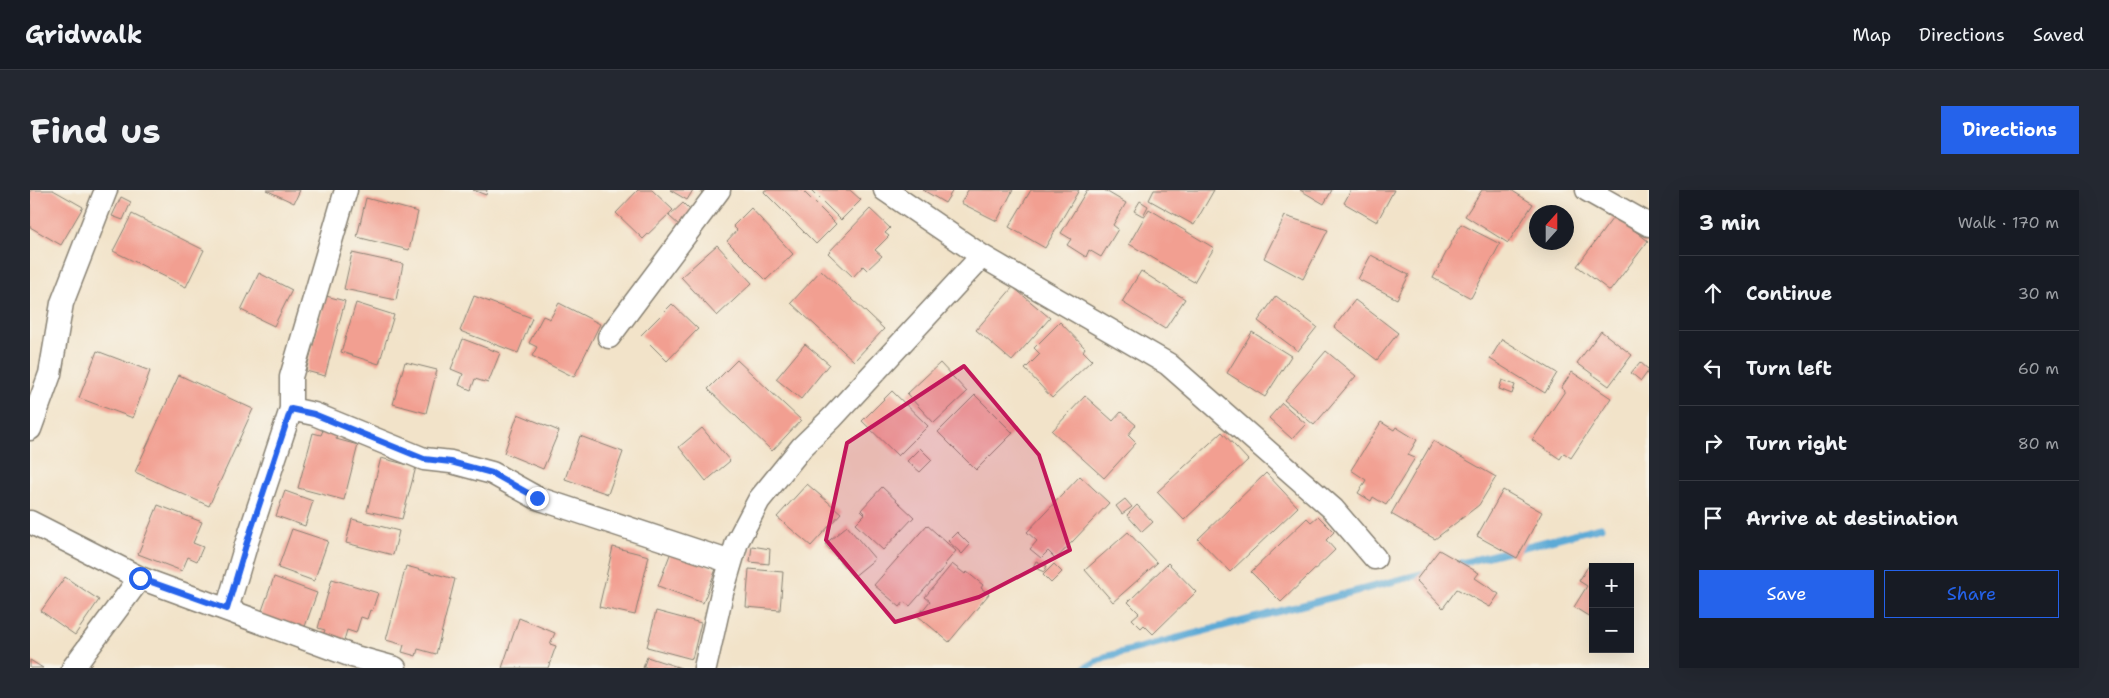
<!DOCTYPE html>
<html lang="en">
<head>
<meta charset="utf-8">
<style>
	:root { --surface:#171b24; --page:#242831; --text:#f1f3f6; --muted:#9ea1a6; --line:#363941; --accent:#2563eb }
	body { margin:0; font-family:"Shantell Sans",sans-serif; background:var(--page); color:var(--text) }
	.controls { position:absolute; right:15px; bottom:15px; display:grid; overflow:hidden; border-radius:0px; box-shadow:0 5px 20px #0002 }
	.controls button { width:45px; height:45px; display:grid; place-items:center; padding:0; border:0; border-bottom:1px solid var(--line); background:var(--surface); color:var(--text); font:25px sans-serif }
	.compass { position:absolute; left:1499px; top:15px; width:45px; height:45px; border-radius:50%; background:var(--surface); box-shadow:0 5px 20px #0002; rotate:21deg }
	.stop { position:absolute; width:15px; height:15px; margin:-11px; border:4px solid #2563eb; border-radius:50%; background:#fff }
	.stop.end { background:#2563eb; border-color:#fff; box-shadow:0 1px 5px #0008 }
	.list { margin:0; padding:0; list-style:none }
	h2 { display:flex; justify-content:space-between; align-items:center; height:65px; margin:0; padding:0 20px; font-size:21px }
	h2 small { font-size:16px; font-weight:400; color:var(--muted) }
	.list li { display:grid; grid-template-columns:32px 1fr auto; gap:15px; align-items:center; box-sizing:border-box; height:75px; padding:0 20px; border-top:1px solid var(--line) }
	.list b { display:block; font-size:19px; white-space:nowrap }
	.list em { font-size:16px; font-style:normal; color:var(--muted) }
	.actions { display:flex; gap:10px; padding:15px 20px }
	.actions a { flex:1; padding:11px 0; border:1px solid var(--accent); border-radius:0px; text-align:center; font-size:18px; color:var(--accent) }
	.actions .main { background:var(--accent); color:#fff }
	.icon { flex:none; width:28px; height:28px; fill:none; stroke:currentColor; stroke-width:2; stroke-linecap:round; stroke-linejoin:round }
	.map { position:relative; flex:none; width:1619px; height:478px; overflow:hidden; border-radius:0px }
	header { display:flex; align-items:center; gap:30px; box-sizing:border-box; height:70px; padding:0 25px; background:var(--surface); border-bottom:1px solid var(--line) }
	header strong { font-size:24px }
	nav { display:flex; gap:28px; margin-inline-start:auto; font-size:18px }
	.intro { display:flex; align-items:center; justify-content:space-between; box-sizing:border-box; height:120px; padding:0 30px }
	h1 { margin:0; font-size:35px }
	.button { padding:12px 22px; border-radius:0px; background:var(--accent); color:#fff; font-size:18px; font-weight:700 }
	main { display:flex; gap:30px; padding:0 30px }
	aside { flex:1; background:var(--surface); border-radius:0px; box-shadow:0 5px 20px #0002 }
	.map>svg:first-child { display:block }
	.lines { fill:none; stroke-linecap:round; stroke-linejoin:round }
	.stream { stroke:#5daad6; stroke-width:7 }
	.building { fill:#f29f91 }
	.street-casing { stroke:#878072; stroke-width:25 }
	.street { stroke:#fff; stroke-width:22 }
	.route { stroke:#2563eb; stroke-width:6 }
	.marked { fill:#c2185b; fill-opacity:0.2; stroke:#c2185b; stroke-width:4; stroke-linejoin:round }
</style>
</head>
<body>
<header>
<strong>Gridwalk</strong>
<nav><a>Map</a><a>Directions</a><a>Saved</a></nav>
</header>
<div class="intro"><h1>Find us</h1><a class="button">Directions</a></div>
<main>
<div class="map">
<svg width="1619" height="478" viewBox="0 0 1619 478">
	<rect width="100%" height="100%" fill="#f7f3e8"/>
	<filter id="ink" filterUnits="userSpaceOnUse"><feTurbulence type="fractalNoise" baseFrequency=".02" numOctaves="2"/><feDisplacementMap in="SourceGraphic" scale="10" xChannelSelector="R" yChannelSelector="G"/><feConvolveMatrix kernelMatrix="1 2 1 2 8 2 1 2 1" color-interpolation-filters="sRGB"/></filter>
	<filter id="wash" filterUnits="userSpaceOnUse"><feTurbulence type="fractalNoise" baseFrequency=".0096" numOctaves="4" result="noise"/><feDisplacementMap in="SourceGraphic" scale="20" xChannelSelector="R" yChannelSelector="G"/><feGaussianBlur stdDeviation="1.12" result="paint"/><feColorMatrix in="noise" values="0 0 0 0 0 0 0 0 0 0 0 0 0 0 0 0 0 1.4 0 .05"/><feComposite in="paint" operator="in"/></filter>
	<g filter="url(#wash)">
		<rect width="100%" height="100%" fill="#f2e3c9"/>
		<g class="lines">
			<path class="stream" d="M1424 375 1571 337
				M1055 478 1075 467 1399 382"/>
		</g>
		<g id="blocks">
			<path class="building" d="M0 0H23L53 17 31 55 0 37Z
				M236 0H270L264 13Z
				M443 0H457L456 5Z
				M608 0H622L643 20 613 49 586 23Z
				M640 0H663L657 10Z
				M735 0H772L806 34 786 54 734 2Z
				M781 0H820L831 10 811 30Z
				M893 0H923L915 13Z
				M938 0H983L967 31 931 13Z
				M1001 0H1049L1015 58 979 37Z
				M1057 0H1074L1096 13 1083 35 1088 39 1071 67 1059 60 1056 67 1037 55 1041 49 1031 43Z
				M1124 0H1184L1164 35 1119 10Z
				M1270 0H1302L1294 14Z
				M1321 0H1364L1347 32 1314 13Z
				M1452 0H1481L1503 14 1478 53 1435 26Z
				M91 7 101 12 93 30 82 26Z
				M336 8 388 22 379 60 327 47Z
				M1110 11 1118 16 1113 26 1104 21Z
				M653 13 663 23 650 36 639 26Z
				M721 18 763 64 736 90 697 51 707 40 703 36Z
				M840 19 860 38 855 43 859 46 845 60 852 66 837 80 833 76 823 87 798 63Z
				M1119 19 1184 58 1164 92 1099 54Z
				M102 24 174 60 156 97 83 61Z
				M1585 25 1618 51 1580 101 1547 76Z
				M1255 26 1298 40 1273 89 1234 68Z
				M1431 34 1470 54 1441 108 1403 88Z
				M687 55 722 93 687 126 651 87Z
				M322 63 373 74 366 110 314 99Z
				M1341 65 1379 85 1367 109 1328 89Z
				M791 80 854 139 824 171 761 113Z
				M1111 81 1155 109 1135 139 1092 112Z
				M229 83 262 100 244 136 211 120Z
				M983 97 1020 128 982 171 946 140Z
				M296 106 315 111 295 186 276 181Z
				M444 106 502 128 488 163 430 141Z
				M1246 106 1287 137 1268 161 1228 131Z
				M1325 110 1368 143 1347 170 1304 137Z
				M326 113 364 125 349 174 311 162Z
				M529 113 570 134 544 187 502 166 507 157 499 153 513 126 520 129Z
				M642 114 668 139 637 171 611 145Z
				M1030 132 1055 158 1053 161 1062 170 1022 208 995 179 1010 164 1004 158Z
				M1571 141 1602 165 1579 196 1547 173Z
				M1222 142 1261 166 1235 207 1197 183Z
				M433 149 470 163 458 193 445 189 441 200 429 195 433 184 421 179Z
				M1472 149 1527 183 1515 203 1460 169Z
				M775 154 799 174 771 209 746 189Z
				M67 161 120 181 103 228 49 208Z
				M1296 161 1326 186 1284 235 1254 210Z
				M707 170 771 230 742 261 678 199Z
				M375 172 407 180 396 223 363 214Z
				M1610 172 1619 180 1611 191 1601 183Z
				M910 173 937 202 904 233 877 204Z
				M1542 182 1581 208 1541 268 1534 263 1530 269 1502 250 1535 201 1531 198Z
				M149 185 223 219 179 316 105 282Z
				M1472 190 1485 195 1482 204 1469 199Z
				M862 201 898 236 868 266 832 231Z
				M945 205 983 243 946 280 908 242Z
				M1055 206 1083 231 1091 222 1106 235 1098 245 1106 253 1074 288 1022 241Z
				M1252 213 1276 234 1262 249 1239 228Z
				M488 224 529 241 513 279 474 263Z
				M1351 232 1364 240 1366 237 1387 250 1378 265 1385 268 1356 315 1343 307 1341 311 1328 303 1336 290 1321 280Z
				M294 238 308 242 306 249 328 255 314 310 268 298 283 243 291 245Z
				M672 238 700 271 676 291 649 257Z
				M1192 242 1218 270 1154 330 1127 302Z
				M550 246 593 262 578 304 535 289Z
				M1403 251 1466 287 1449 315 1405 349 1361 324Z
				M890 258 902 270 890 282 877 271Z
				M351 268 386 277 372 329 337 321Z
				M1236 283 1268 317 1200 382 1168 349Z
				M1050 286 1079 313 1026 369 1018 361 1011 368 1000 359 1007 351 997 342Z
				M777 294 811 323 781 356 747 327Z
				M852 297 884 327 853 360 825 334 835 324 831 320Z
				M1473 300 1512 322 1487 368 1447 346Z
				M255 301 283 311 275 336 246 326Z
				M1095 309 1102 317 1092 324 1086 316Z
				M128 315 172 332 163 353 173 357 167 371 158 367 152 381 108 364Z
				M1107 315 1123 332 1112 342 1097 325Z
				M1288 326 1304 342 1296 350 1305 360 1251 412 1221 382 1277 328 1281 332Z
				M322 329 369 341 363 365 316 353Z
				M897 335 926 361 915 374 916 375 880 416 874 412 870 417 844 395Z
				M817 336 845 369 823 387 795 354Z
				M262 339 298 351 284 391 248 378Z
				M927 342 940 355 932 364 918 351Z
				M1098 342 1127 373 1083 412 1055 380Z
				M722 356 740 359 739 374 720 372Z
				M583 357 619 366 605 425 569 417Z
				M1409 360 1449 383 1445 388 1469 404 1460 417 1427 399 1413 418 1386 390Z
				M641 362 686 379 673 413 628 396Z
				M1006 371 1017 376 1014 382 1003 377Z
				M1138 373 1166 402 1123 444 1114 435 1111 438 1102 429 1109 423 1098 412Z
				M922 374 935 384 937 382 953 395 951 398 959 404 919 452 888 426 900 411 895 407Z
				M1024 374 1032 382 1021 393 1013 385Z
				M1559 375 1563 378V429L1544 417 1557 396 1549 391Z
				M376 376 425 389 406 464 388 459 386 466 372 462 374 455 356 450Z
				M719 379 753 382 750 420 716 417Z
				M35 387 69 410 45 445 11 421Z
				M244 387 287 403 273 442 230 426Z
				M302 389 348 403 342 421 340 420 337 429 331 427 326 443 317 440 313 454 292 448 295 440 288 438Z
				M626 421 671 433 662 469 617 457Z
				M489 428 525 443 520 454 526 456 518 478H472Z
				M617 467 651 478H613Z
				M0 470 13 478H0Z"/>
		</g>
	</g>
	<g filter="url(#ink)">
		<use href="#blocks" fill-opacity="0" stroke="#878072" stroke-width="1"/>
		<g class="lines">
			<g class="street-casing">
				<path id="street" d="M855 0 952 66 1138 174 1303 319 1345 368
					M1557 0 1619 35
					M579 147 689 0
					M261 219 284 224 394 269 421 272 462 283 507 308 701 372
					M0 239 20 184 32 113 76 0
					M0 332 110 388 322 466 365 478
					M197 419 216 355 261 219V187L316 0
					M43 478 110 388
					M675 478 692 403 707 352 729 310 772 257 802 228 952 66"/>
			</g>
			<use href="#street" class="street"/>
		</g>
	</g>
	<g class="lines" filter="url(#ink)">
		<path class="route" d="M110 388 197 419 216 355 261 219 284 224 394 269 421 272 462 283 507 308"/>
	</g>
	<path class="marked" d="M934 176 1009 265 1040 360 949 407 865 432 796 350 817 253Z"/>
</svg>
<div class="controls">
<button>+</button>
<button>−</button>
</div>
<svg class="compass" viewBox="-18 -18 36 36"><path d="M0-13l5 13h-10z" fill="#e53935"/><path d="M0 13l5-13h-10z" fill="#9ea1a6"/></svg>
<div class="stop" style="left:110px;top:388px"></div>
<div class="stop end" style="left:507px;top:308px"></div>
</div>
<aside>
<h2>3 min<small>Walk · 170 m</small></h2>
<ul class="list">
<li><svg class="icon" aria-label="ahead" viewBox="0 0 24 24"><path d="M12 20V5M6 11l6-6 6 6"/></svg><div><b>Continue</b></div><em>30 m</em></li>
<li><svg class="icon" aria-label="left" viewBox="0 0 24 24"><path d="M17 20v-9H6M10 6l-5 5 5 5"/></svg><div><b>Turn left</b></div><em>60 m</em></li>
<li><svg class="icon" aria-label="right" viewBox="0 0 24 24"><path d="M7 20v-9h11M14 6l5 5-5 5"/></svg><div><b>Turn right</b></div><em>80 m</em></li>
<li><svg class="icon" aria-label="arrive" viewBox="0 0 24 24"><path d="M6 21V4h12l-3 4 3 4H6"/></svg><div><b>Arrive at destination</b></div></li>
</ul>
<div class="actions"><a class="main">Save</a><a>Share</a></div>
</aside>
</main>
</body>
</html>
